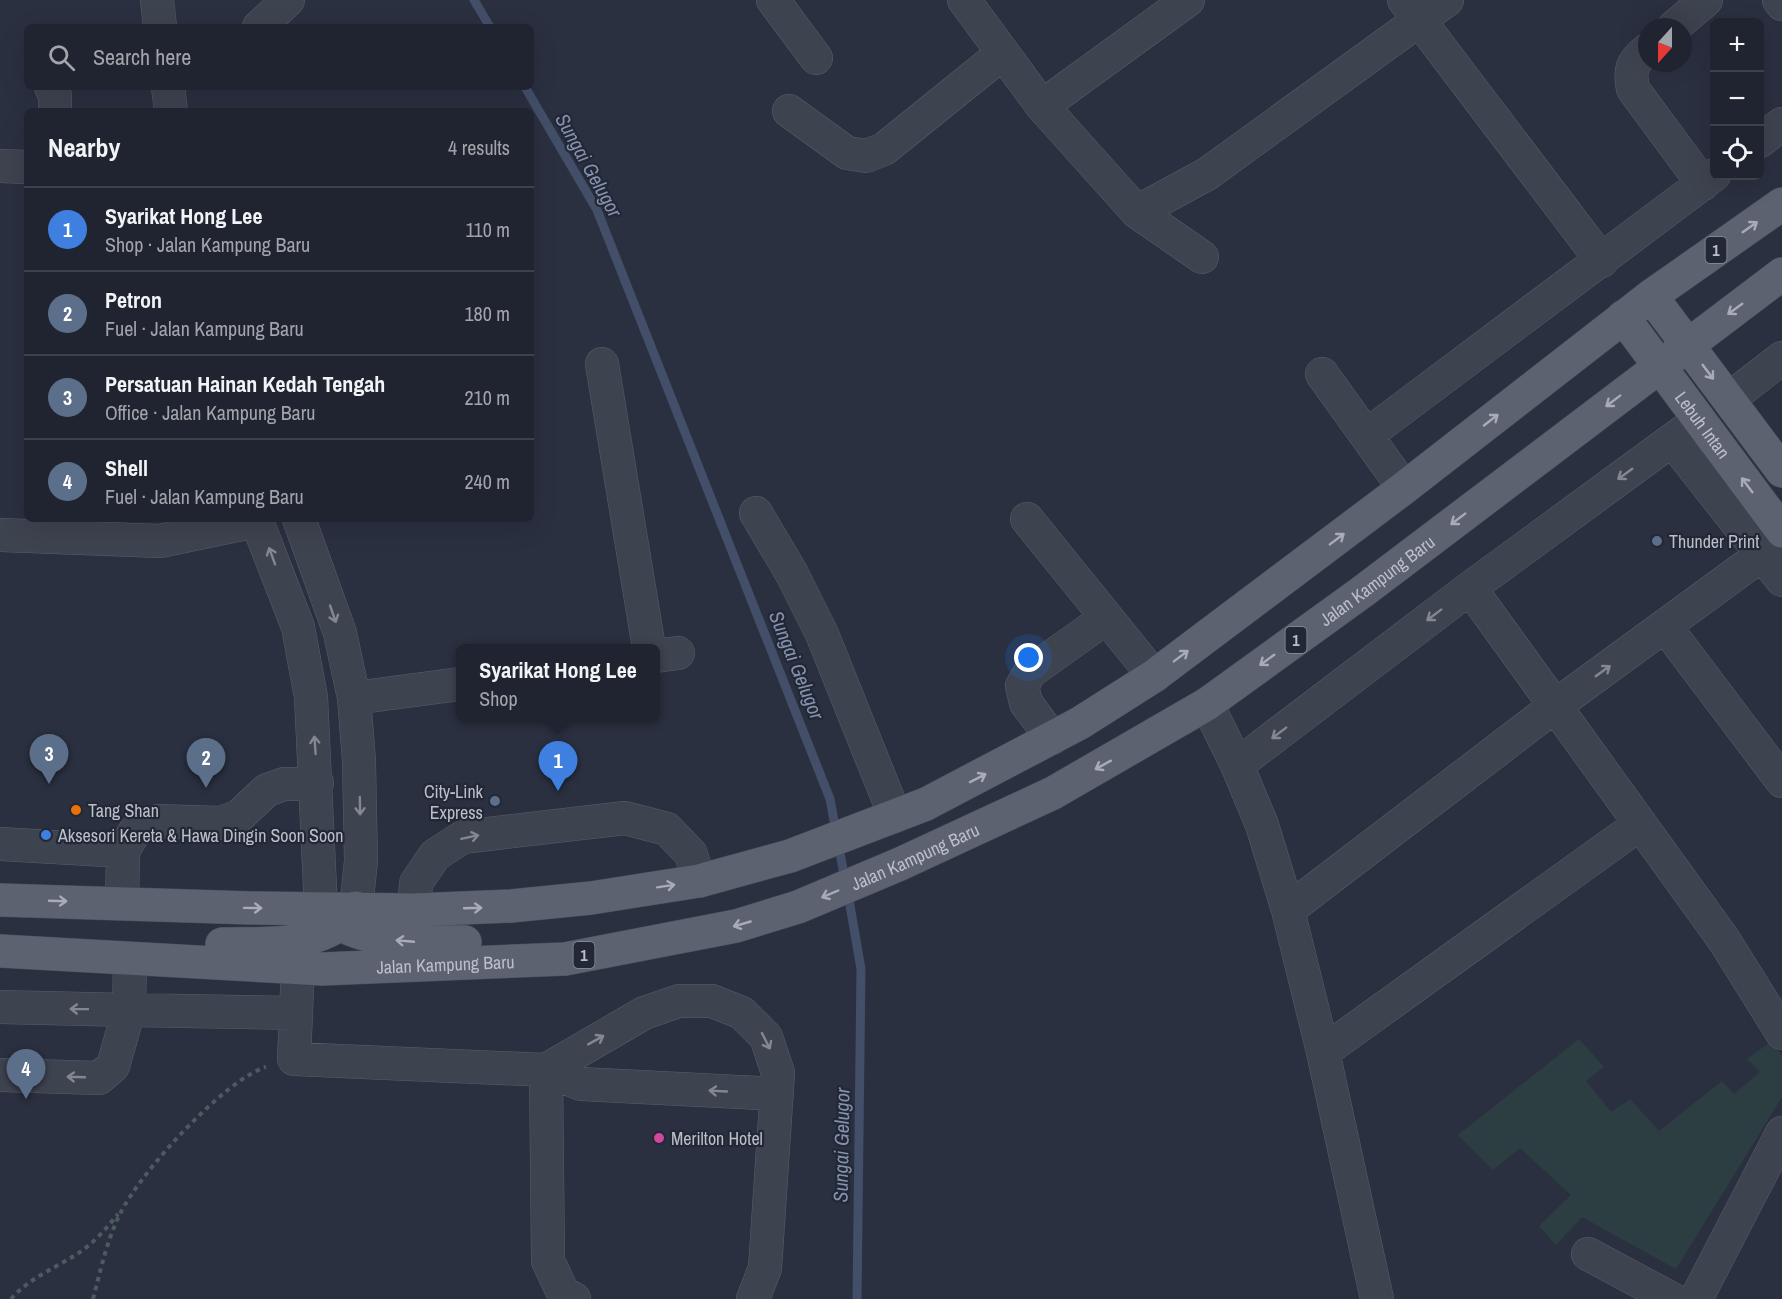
<!DOCTYPE html>
<html lang="en">
<head>
<meta charset="utf-8">
<style>
	:root { --surface:#202430; --page:#2d303c; --text:#f1f3f6; --muted:#a2a4ab; --line:#3d414c; --accent:#9cb1ee }
	body { margin:0; font-family:"Archivo Narrow",sans-serif; background:var(--page); color:var(--text) }
	.controls { position:absolute; right:18px; top:18px; display:grid; overflow:hidden; border-radius:9px; box-shadow:0 6px 24px #0002 }
	.controls button { width:54px; height:54px; display:grid; place-items:center; padding:0; border:0; border-bottom:2px solid var(--line); background:var(--surface); color:var(--text); font:30px sans-serif }
	.compass { position:absolute; left:1638px; top:18px; width:54px; height:54px; border-radius:50%; background:var(--surface); box-shadow:0 6px 24px #0002; rotate:201deg }
	.you { position:absolute; left:1029px; top:658px; width:21px; height:21px; margin:-15px; border:4px solid #fff; border-radius:50%; background:#1a73e8; box-shadow:0 0 0 9px #1a73e833 }
	.badge { display:grid; place-items:center; width:39px; height:39px; border-radius:50%; background:var(--accent); color:#fff; font-size:20px; font-weight:700 }
	.pin { position:absolute; translate:-50% -50px; filter:drop-shadow(0 2px 3px #0008) }
	.pin::after { content:''; position:absolute; top:32px; width:21px; height:18px; background:inherit; clip-path:polygon(0 0,100% 0,50% 100%) }
	.popup { position:absolute; left:456px; top:644px; width:204px; height:78px; box-sizing:border-box; display:grid; place-content:center; border-radius:9px; background:var(--surface); filter:drop-shadow(0 2px 4px #0005); font-size:20px; white-space:nowrap; color:var(--muted) }
	.popup b { font-size:22px; color:var(--text) }
	.popup::after { content:''; position:absolute; left:50%; top:100%; margin-left:-12px; border:12px solid transparent; border-top-color:var(--surface) }
	.list { margin:0; padding:0; list-style:none }
	h2 { display:flex; justify-content:space-between; align-items:center; height:78px; margin:0; padding:0 24px; font-size:26px }
	h2 small { font-size:20px; font-weight:400; color:var(--muted) }
	.list li { display:grid; grid-template-columns:39px 1fr auto; gap:18px; align-items:center; box-sizing:border-box; height:84px; padding:0 24px; border-top:2px solid var(--line) }
	.list b { display:block; font-size:22px; white-space:nowrap }
	.list p { margin:0; font-size:20px; white-space:nowrap; color:var(--muted) }
	.list em { font-size:20px; font-style:normal; color:var(--muted) }
	.icon { flex:none; width:33px; height:33px; fill:none; stroke:currentColor; stroke-width:2; stroke-linecap:round; stroke-linejoin:round }
	.map { position:relative; flex:none; width:1782px; height:1299px; overflow:hidden }
	.search { position:absolute; background:var(--surface); box-shadow:0 6px 24px #0002; left:24px; top:24px; width:510px; height:66px; display:flex; align-items:center; gap:15px; box-sizing:border-box; padding:0 21px; border-radius:9px; color:var(--muted); font-size:22px }
	.panel { position:absolute; background:var(--surface); box-shadow:0 6px 24px #0002; left:24px; top:108px; width:510px; height:414px; border-radius:9px }
	.map>svg:first-child { display:block }
	.green { fill:#2d3e42 }
	.lines { fill:none; stroke-linecap:round; stroke-linejoin:round }
	.stream { stroke:#434e69; stroke-width:9 }
	.minor-casing { stroke:#595e6a; stroke-width:34 }
	.major-casing { stroke:#474c59; stroke-width:34 }
	.path { stroke:#4c5b60; stroke-width:4; stroke-dasharray:4.5 4.5; stroke-linecap:butt }
	.minor { stroke:#3e4350; stroke-width:33 }
	.major { stroke:#5c6270; stroke-width:33 }
	.oneway { stroke:#a8acb8 }
	.oneway2 { stroke:#838793 }
	.service-dot { fill:#5c6f8a; stroke:#222836; stroke-width:2 }
	.food-dot { fill:#e8710a; stroke:#222836; stroke-width:2 }
	.shop-dot { fill:#3f7fe0; stroke:#222836; stroke-width:2 }
	.hotel-dot { fill:#d1479c; stroke:#222836; stroke-width:2 }
	.labels { text-anchor:middle; dominant-baseline:central; stroke-width:4.5; stroke-linejoin:round; paint-order:stroke }
	.shield { fill:#222836; stroke:#8d929e; stroke-width:1.5 }
	.shield-label { font-size:16px; font-weight:bold; fill:#bbbfca }
	.street-label { font-size:18px; fill:#bbbfca; stroke:#222836 }
	.poi-label { font-size:18px; fill:#bbbfca; stroke:#222836; text-anchor:start }
	.water-label { font-size:20px; font-style:italic; fill:#8691ae; stroke:#222836 }
</style>
</head>
<body>
<div class="map">
<svg width="1782" height="1299" viewBox="0 0 1782 1299">
	<rect width="100%" height="100%" fill="#2a3040"/>
	<path class="green" d="M1579 1039 1604 1067 1586 1081 1611 1112 1630 1099 1659 1131 1722 1081 1734 1094 1760 1072 1747 1059 1772 1041 1782 1056V1097L1676 1269 1582 1217 1556 1245 1539 1226 1571 1195 1520 1148 1493 1170 1458 1135Z"/>
	<g class="lines">
		<path class="stream" d="M474 0 490 27
			M525 87 597 210 830 799 845 880
			M848 894 861 969 857 1299"/>
		<g class="minor-casing">
			<path id="minor" d="M157 0 160 27
				M773 0 816 58
				M964 0 1042 106 1137 212 1202 257
				M1404 0 1602 261
				M1779 0 1782 4
				M259 27 288 0
				M1674 27 1706 0
				M1647 50C1632 62 1629 70 1633 89L1703 184
				M51 87 55 96V111
				M168 87 171 111
				M1042 106 1188 0
				M789 111 847 153 866 156 884 149 1003 53
				M1760 141 1782 124
				M0 166 27 167
				M1137 212 1207 174 1447 0
				M602 364 649 648
				M1322 374 1404 488
				M1729 399 1782 358
				M1367 435 1714 175
				M1672 440 1782 580
				M756 513 792 574 822 634 895 816
				M256 519 298 627 311 697 321 909
				M299 519 340 633 354 698 359 761 361 861 356 908
				M1027 519 1154 676
				M0 535 160 541 257 521
				M1470 588 1724 940 1782 1033
				M1665 626 1782 781
				M656 656 678 653
				M354 698 460 684
				M1207 704 1237 765 1262 825 1288 910 1323 1052 1377 1299
				M1052 738 1026 703 1022 686 1030 672 1106 618
				M1237 765 1470 588 1698 421
				M0 844 123 851
				M122 903 123 851 135 831 157 821 221 823 239 816 267 790 284 784 317 783
				M414 910 416 883 435 855 463 837 625 818 667 829 691 854 699 881
				M1288 910 1555 706 1782 540
				M298 967 294 1059 546 1070 581 1084 777 1094
				M0 1007 129 1010 130 959
				M1323 1052 1640 824
				M546 1070 644 1013 679 1001H712L742 1013 766 1037 778 1073 765 1268 753 1299
				M546 1070 548 1261 563 1293 574 1299
				M0 1075 99 1078 113 1066 129 1010 296 1013
				M1588 1254 1672 1299
				M1696 1299 1782 1133"/>
		</g>
		<g class="major-casing">
			<g id="major">
				<path d="M1651 296 1782 471"/>
				<path id="s1" d="M1623 317 1782 531"/>
				<path d="M0 900 251 908 414 910 511 906 591 898 699 881 790 856 926 804 1080 723 1154 676 1404 488 1651 296 1782 204"/>
				<path d="M327 915C361 945 422 942 465 942"/>
				<path d="M222 944C266 943 327 949 356 908"/>
				<path id="s2" d="M0 951 322 969 565 959 736 926 798 907 900 864 1053 793 1207 704 1362 592 1782 274"/>
			</g>
		</g>
		<path class="path" d="M11 1299C28 1279 55 1268 77 1254 93 1244 106 1229 118 1214
			M93 1299C101 1269 107 1239 121 1212 141 1172 224 1080 266 1067"/>
		<use href="#minor" class="minor"/>
		<use href="#major" class="major"/>
	</g>
	<defs><path id="oneway-shaft" d="M-6 0H5M1.5-3L5.5 0L1.5 3" fill="none" stroke-width="1.6" stroke-linecap="round" stroke-linejoin="round" transform="scale(1.5)"/></defs>
	<g class="oneway">
		<use href="#oneway-shaft" transform="translate(1750 227) rotate(-35)"/>
		<use href="#oneway-shaft" transform="translate(1735 309) rotate(144)"/>
		<use href="#oneway-shaft" transform="translate(1708 372) rotate(53)"/>
		<use href="#oneway-shaft" transform="translate(1613 401) rotate(143)"/>
		<use href="#oneway-shaft" transform="translate(1491 420) rotate(-38)"/>
		<use href="#oneway-shaft" transform="translate(1747 485) rotate(-127)"/>
		<use href="#oneway-shaft" transform="translate(1458 519) rotate(143)"/>
		<use href="#oneway-shaft" transform="translate(1337 539) rotate(-37)"/>
		<use href="#oneway-shaft" transform="translate(1181 656) rotate(-37)"/>
		<use href="#oneway-shaft" transform="translate(1267 660) rotate(144)"/>
		<use href="#oneway-shaft" transform="translate(1103 765) rotate(151)"/>
		<use href="#oneway-shaft" transform="translate(978 778) rotate(-27)"/>
		<use href="#oneway-shaft" transform="translate(666 886) rotate(-9)"/>
		<use href="#oneway-shaft" transform="translate(830 894) rotate(157)"/>
		<use href="#oneway-shaft" transform="translate(58 901) rotate(2)"/>
		<use href="#oneway-shaft" transform="translate(253 908) rotate(1)"/>
		<use href="#oneway-shaft" transform="translate(473 908) rotate(-2)"/>
		<use href="#oneway-shaft" transform="translate(742 924) rotate(164)"/>
		<use href="#oneway-shaft" transform="translate(405 941) rotate(-175)"/>
	</g>
	<g class="oneway2">
		<use href="#oneway-shaft" transform="translate(1625 474) rotate(144)"/>
		<use href="#oneway-shaft" transform="translate(272 556) rotate(-110)"/>
		<use href="#oneway-shaft" transform="translate(333 614) rotate(71)"/>
		<use href="#oneway-shaft" transform="translate(1434 615) rotate(143)"/>
		<use href="#oneway-shaft" transform="translate(1603 671) rotate(-36)"/>
		<use href="#oneway-shaft" transform="translate(1279 733) rotate(143)"/>
		<use href="#oneway-shaft" transform="translate(315 745) rotate(-94)"/>
		<use href="#oneway-shaft" transform="translate(360 806) rotate(89)"/>
		<use href="#oneway-shaft" transform="translate(470 837) rotate(-12)"/>
		<use href="#oneway-shaft" transform="translate(79 1009) rotate(-179)"/>
		<use href="#oneway-shaft" transform="translate(596 1040) rotate(-29)"/>
		<use href="#oneway-shaft" transform="translate(766 1041) rotate(63)"/>
		<use href="#oneway-shaft" transform="translate(76 1077) rotate(-178)"/>
		<use href="#oneway-shaft" transform="translate(718 1091) rotate(-177)"/>
	</g>
	<g class="service-dot">
		<circle cx="1657" cy="541" r="6"/>
		<circle cx="495" cy="801" r="6"/>
	</g>
	<circle class="food-dot" cx="76" cy="810" r="6"/>
	<circle class="shop-dot" cx="46" cy="835" r="6"/>
	<circle class="hotel-dot" cx="659" cy="1138" r="6"/>
	<g class="labels">
		<g class="shield">
			<rect x="1705.5" y="237" width="21" height="26" rx="4.5"/>
			<rect x="1285.5" y="627" width="21" height="26" rx="4.5"/>
			<rect x="573.5" y="942" width="21" height="26" rx="4.5"/>
		</g>
		<g class="shield-label">
			<text x="1716" y="250">1</text>
			<text x="1296" y="640">1</text>
			<text x="584" y="955">1</text>
		</g>
		<g class="street-label">
			<text stroke="none"><textPath href="#s1" startOffset="134">Lebuh Intan</textPath></text>
			<text stroke="none"><textPath href="#s2" startOffset="1472">Jalan Kampung Baru</textPath></text>
			<text stroke="none"><textPath href="#s2" startOffset="932">Jalan Kampung Baru</textPath></text>
			<text stroke="none"><textPath href="#s2" startOffset="446">Jalan Kampung Baru</textPath></text>
		</g>
		<g class="poi-label">
			<text x="1669" y="541">Thunder Print</text>
			<text x="483" y="791" text-anchor="end">City-Link<tspan x="483" dy="21">Express</tspan></text>
			<text x="88" y="810">Tang Shan</text>
			<text x="58" y="835">Aksesori Kereta &amp; Hawa Dingin Soon Soon</text>
			<text x="671" y="1138">Merilton Hotel</text>
		</g>
		<g class="water-label">
			<text transform="translate(589 165) rotate(61)">Sungai Gelugor</text>
			<text transform="translate(797 665) rotate(68)">Sungai Gelugor</text>
			<text transform="translate(841 1145) rotate(-89)">Sungai Gelugor</text>
		</g>
	</g>
</svg>
<div class="controls">
<button>+</button>
<button>−</button>
<button><svg class="icon" aria-label="locate" viewBox="0 0 24 24"><circle cx="12" cy="12" r="6"/><path d="M12 2v4M12 18v4M2 12h4M18 12h4"/></svg></button>
</div>
<svg class="compass" viewBox="-18 -18 36 36"><path d="M0-13l5 13h-10z" fill="#e53935"/><path d="M0 13l5-13h-10z" fill="#a2a4ab"/></svg>
<div class="you"></div>
<div class="pin badge" style="left:558px;top:791px;background:#3f7fe0">1</div>
<div class="popup"><b>Syarikat Hong Lee</b>Shop</div>
<div class="pin badge" style="left:206px;top:788px;background:#5c6f8a">2</div>
<div class="pin badge" style="left:49px;top:784px;background:#5c6f8a">3</div>
<div class="pin badge" style="left:26px;top:1099px;background:#5c6f8a">4</div>
<div class="search"><svg class="icon" aria-label="search" viewBox="0 0 24 24"><circle cx="10" cy="10" r="6"/><path d="M15 15l6 6"/></svg>Search here</div>
<section class="panel">
<h2>Nearby<small>4 results</small></h2>
<ul class="list">
<li><span class="badge" style="background:#3f7fe0">1</span><div><b>Syarikat Hong Lee</b><p>Shop · Jalan Kampung Baru</p></div><em>110 m</em></li>
<li><span class="badge" style="background:#5c6f8a">2</span><div><b>Petron</b><p>Fuel · Jalan Kampung Baru</p></div><em>180 m</em></li>
<li><span class="badge" style="background:#5c6f8a">3</span><div><b>Persatuan Hainan Kedah Tengah</b><p>Office · Jalan Kampung Baru</p></div><em>210 m</em></li>
<li><span class="badge" style="background:#5c6f8a">4</span><div><b>Shell</b><p>Fuel · Jalan Kampung Baru</p></div><em>240 m</em></li>
</ul>
</section>
</div>
</body>
</html>
